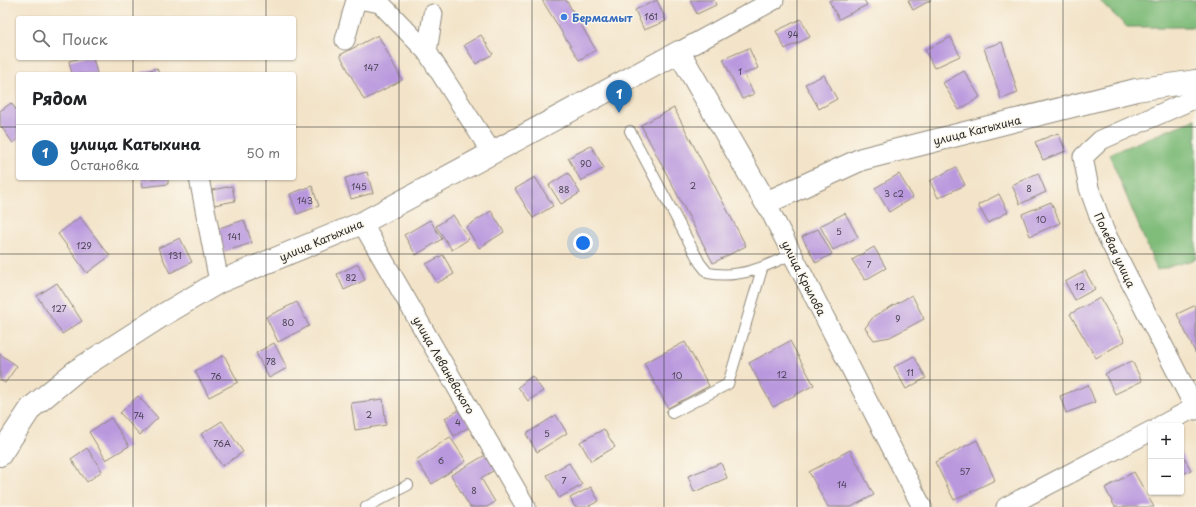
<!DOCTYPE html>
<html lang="ru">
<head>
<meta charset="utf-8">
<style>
	:root { --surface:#fff; --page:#f2f2f2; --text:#202124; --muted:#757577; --line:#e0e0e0; --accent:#1f6fb2 }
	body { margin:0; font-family:"Playpen Sans",sans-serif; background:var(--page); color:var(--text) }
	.controls { position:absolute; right:12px; bottom:12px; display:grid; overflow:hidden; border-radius:4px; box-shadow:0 1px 3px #0004 }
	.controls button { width:36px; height:36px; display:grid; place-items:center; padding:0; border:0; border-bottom:1px solid var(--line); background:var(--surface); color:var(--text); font:20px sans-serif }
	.you { position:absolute; left:583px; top:243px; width:14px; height:14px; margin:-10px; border:3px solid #fff; border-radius:50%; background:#1a73e8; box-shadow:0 0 0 6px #1a73e833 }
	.badge { display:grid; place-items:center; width:26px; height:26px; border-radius:50%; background:var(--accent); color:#fff; font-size:13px; font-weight:700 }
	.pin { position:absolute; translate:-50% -33px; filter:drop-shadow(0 1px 2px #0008) }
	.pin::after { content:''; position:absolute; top:21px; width:14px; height:12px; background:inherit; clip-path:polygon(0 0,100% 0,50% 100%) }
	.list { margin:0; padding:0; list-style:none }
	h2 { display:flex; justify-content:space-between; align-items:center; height:52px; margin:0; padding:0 16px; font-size:17px }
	h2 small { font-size:13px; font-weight:400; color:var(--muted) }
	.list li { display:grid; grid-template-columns:26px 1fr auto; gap:12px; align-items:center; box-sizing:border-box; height:56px; padding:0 16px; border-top:1px solid var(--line) }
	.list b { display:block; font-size:15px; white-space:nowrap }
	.list p { margin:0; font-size:13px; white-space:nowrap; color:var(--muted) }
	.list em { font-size:13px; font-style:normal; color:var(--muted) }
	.icon { flex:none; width:22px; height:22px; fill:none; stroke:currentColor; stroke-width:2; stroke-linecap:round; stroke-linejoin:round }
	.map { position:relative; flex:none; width:1196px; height:507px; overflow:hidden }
	.search { position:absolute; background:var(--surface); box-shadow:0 1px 3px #0004; left:16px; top:16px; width:280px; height:44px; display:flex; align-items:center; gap:10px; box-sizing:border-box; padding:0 14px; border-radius:4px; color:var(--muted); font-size:15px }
	.panel { position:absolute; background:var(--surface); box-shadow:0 1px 3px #0004; left:16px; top:72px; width:280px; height:108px; border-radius:4px }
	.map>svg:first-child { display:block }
	.forest { fill:#80bc7a; stroke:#567452 }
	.building { fill:#b998de }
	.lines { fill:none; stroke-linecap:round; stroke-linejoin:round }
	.lane-casing { stroke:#8f887a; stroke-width:12 }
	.street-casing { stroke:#8f887a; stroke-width:21 }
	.secondary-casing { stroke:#8f887a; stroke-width:24 }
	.lane { stroke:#fff; stroke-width:10 }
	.street { stroke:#fff; stroke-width:19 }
	.secondary { stroke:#fff; stroke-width:22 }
	.grid { fill:none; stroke:#2b2b2b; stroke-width:1; stroke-opacity:0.55 }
	.shop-dot { fill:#3f7fe0; stroke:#fbf7ec; stroke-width:1.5 }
	.labels { text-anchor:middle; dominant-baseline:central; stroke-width:3; stroke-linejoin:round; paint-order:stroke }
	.number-label { font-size:9px; fill:#4e4658 }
	.shop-label { font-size:11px; font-weight:bold; fill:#366cbe; stroke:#fbf7ec; text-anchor:start }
	.street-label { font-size:11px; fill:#2b2b2b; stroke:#fbf7ec }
</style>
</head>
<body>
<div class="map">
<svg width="1196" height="507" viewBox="0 0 1196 507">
	<rect width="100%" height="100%" fill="#fbf7ec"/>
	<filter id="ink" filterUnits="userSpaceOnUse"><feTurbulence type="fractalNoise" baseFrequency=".025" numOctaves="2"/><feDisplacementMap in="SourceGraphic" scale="8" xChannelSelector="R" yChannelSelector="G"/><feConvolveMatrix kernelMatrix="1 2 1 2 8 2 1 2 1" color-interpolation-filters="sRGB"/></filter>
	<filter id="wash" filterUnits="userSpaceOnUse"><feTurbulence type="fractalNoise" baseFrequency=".012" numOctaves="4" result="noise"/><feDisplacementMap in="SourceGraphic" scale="16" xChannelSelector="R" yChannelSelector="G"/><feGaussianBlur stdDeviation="0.9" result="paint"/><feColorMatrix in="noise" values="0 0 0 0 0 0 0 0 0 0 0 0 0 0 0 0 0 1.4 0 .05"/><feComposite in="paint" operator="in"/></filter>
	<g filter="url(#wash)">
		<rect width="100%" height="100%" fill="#f3e4c9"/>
		<path class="forest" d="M1099 0H1196V27H1127Z
			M1196 119V259L1157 270 1109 154Z"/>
		<g id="blocks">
			<path class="building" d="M542 0H566L596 50 579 60Z
				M657 0 666 21 644 30 635 10Z
				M690 0H714L716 5 697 14Z
				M832 0H864L867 5 839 19 829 1Z
				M908 0H931L913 10Z
				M801 19 810 37 785 49 776 31Z
				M378 35 402 80 364 100 340 55Z
				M481 35 493 54 476 64 464 45Z
				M951 37 960 56 934 68 925 50Z
				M1002 42 1018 93 1001 99 984 48Z
				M749 48 758 68 744 74 754 94 742 99 723 59Z
				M81 58H93L97 74H72L69 61Z
				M157 68 159 74H139V73Z
				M964 71 980 97 959 110 943 83Z
				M824 75 837 99 819 109 805 84Z
				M626 94 631 102 624 105 620 97Z
				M11 103 18 112V139L13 143 0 125V111Z
				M674 108 746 246 713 263 641 125Z
				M1058 133 1066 151 1043 160 1035 142Z
				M591 146 604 168 581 181 568 158Z
				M956 167 965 185 938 198 930 181Z
				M367 172 373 193 351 199 345 178Z
				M568 173 580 193 561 204 549 185Z
				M1038 173 1046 192 1020 204 1012 185Z
				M899 174 913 197 889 212 875 188Z
				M535 177 553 206 533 218 515 189Z
				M142 178H168V184L143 187Z
				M232 186 235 201 214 205 212 190Z
				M312 186 319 206 297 214 290 194Z
				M999 194 1008 212 988 223 978 205Z
				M1051 202 1060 223 1030 236 1022 214Z
				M491 211 504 232 479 248 466 227Z
				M845 213 858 237 833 250 820 226Z
				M453 215 469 239 452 250 436 226Z
				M80 217 110 256 87 273 58 234Z
				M244 220 252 243 223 252 216 229Z
				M430 220 442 239 416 255 404 235Z
				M818 229 832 254 816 263 802 237Z
				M180 238 192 262 170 273 158 248Z
				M874 247 886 268 865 280 852 260Z
				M443 255 454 274 437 283 426 264Z
				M358 264 365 280 344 290 337 274Z
				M1085 271 1095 289 1075 300 1065 282Z
				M57 283 82 321 62 334 37 296Z
				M912 295 924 319 890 337 874 340 865 328 874 316Z
				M1100 298 1125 341 1096 358 1070 314Z
				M297 302 309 326 278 342 266 317Z
				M1196 305V354L1177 314Z
				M790 341 814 385 773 407 749 363Z
				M685 342 709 386 668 408 644 363Z
				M274 343 287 368 269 378 256 353Z
				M0 354 17 366 5 383 0 380Z
				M224 355 238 382 209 397 195 371Z
				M914 356 926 378 906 389 894 367Z
				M1132 361 1142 381 1115 394 1105 374Z
				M532 376 543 391 528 401 518 387Z
				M1088 385 1095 402 1066 413 1060 396Z
				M138 396 158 418 140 435 120 413Z
				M383 399 386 425 355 430 351 403Z
				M461 409 471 426 454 436 445 418Z
				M556 415 567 433 537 452 526 434Z
				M111 418 129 446 106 460 89 432Z
				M222 421 243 452 222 466 201 434Z
				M604 429 615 447 591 461 580 442Z
				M450 437 466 461 432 484 416 460Z
				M977 440 995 480 954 500 935 462Z
				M87 448 102 471 87 482 71 459Z
				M850 450 874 495 851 507H828L809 472Z
				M1181 452 1191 470 1181 475Z
				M489 453 498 468 481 478 495 502 487 507H470L451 475Z
				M569 463 582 485 559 498 547 475Z
				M721 463 727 478 694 492 688 476Z
				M1134 472 1154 507H1115L1105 488Z
				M591 487 599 501 587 507H575L570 498Z"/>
		</g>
	</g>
	<g filter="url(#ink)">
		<use href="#blocks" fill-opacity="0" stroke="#8f887a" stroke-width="1"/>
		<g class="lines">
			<g class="lane-casing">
				<path id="lane" d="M630 131 700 263 708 273C739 279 765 267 792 254
					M672 413 728 384 762 269
					M366 507 408 485"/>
			</g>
			<g class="street-casing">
				<path id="street" d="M363 0 380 3 427 52
					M433 14 427 52 492 153
					M345 40 356 0
					M679 52 774 0
					M1196 98 1101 140 1083 157 1089 188 1104 230 1196 410
					M199 178 219 282
					M766 203 922 507
					M362 223 526 507
					M1160 426 1196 407
					M1006 507 1151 431"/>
			</g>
			<g class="secondary-casing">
				<path id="secondary" d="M0 455 31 408 76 371 163 315 219 282 362 223 679 52 766 203 862 159 1136 90 1196 81"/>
			</g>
			<use href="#lane" class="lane"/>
			<use href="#street" class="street"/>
			<use href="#secondary" class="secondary"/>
		</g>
	</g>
	<path class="grid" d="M133 0V18M266 0V18M399 0V507M532 0V507M664 0V507M797 0V507M930 0V507M1063 0V507M133 58V74M266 58V74M0 127H18M294 127H1196M133 178V507M266 178V507M0 254H1196M0 380H1196"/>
	<circle class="shop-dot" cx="564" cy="17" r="4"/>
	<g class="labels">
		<g class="number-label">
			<text x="651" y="16">161</text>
			<text x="793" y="34">94</text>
			<text x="371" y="67">147</text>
			<text x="740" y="71">1</text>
			<text x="586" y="163">90</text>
			<text x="693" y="185">2</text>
			<text x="359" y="186">145</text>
			<text x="1029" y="188">8</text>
			<text x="564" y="189">88</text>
			<text x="894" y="193">3 с2</text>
			<text x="305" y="200">143</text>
			<text x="1041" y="219">10</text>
			<text x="839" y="231">5</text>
			<text x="234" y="236">141</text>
			<text x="84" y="245">129</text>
			<text x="175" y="255">131</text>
			<text x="869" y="264">7</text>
			<text x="351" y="277">82</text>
			<text x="1080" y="286">12</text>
			<text x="59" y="308">127</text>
			<text x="898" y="318">9</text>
			<text x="288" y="322">80</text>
			<text x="271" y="361">78</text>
			<text x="910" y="372">11</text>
			<text x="782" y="374">12</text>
			<text x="677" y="375">10</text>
			<text x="216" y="376">76</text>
			<text x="369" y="414">2</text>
			<text x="139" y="415">74</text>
			<text x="458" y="422">4</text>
			<text x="547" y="433">5</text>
			<text x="222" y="443">76А</text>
			<text x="441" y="460">6</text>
			<text x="965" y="471">57</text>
			<text x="564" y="480">7</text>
			<text x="842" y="484">14</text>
			<text x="474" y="490">8</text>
		</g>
		<g class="shop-label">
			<text x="572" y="17">Бермамыт</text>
		</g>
		<g class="street-label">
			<text transform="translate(977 130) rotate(-14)">улица Катыхина</text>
			<text transform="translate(321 240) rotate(-23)">улица Катыхина</text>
			<text transform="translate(1115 250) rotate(65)">Полевая улица</text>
			<text transform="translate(804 278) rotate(63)">улица Крылова</text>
			<text transform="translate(444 365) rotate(60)">улица Леваневского</text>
		</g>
	</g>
</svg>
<div class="controls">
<button>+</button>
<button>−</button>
</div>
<div class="you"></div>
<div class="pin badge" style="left:619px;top:113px">1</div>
<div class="search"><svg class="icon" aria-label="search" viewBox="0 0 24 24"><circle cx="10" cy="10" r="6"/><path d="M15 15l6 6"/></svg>Поиск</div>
<section class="panel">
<h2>Рядом<small></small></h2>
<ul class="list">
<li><span class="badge">1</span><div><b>улица Катыхина</b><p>Остановка</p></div><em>50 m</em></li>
</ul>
</section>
</div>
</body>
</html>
